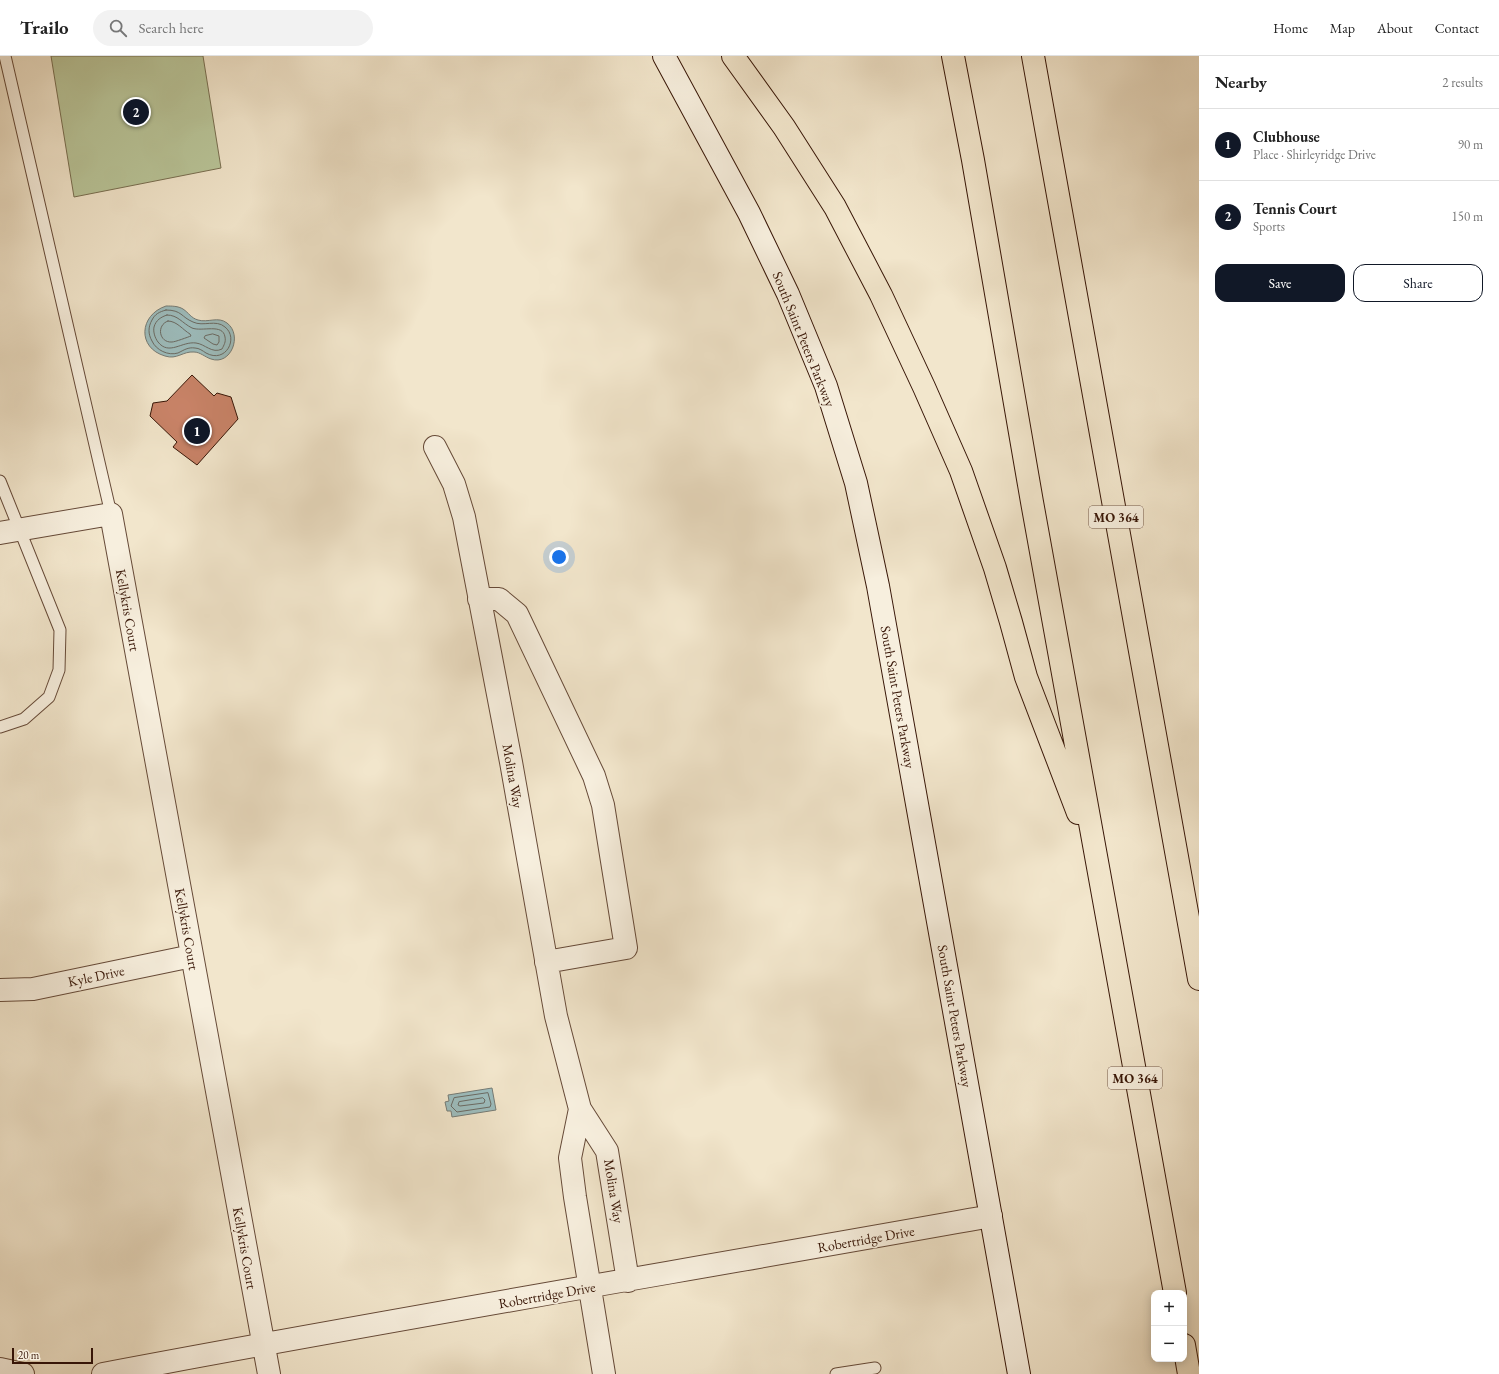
<!DOCTYPE html>
<html lang="en">
<head>
<meta charset="utf-8">
<style>
	:root { --surface:#fff; --page:#f2f2f2; --text:#222; --muted:#767676; --line:#e0e0e0; --accent:#111827 }
	body { margin:0; font-family:"EB Garamond",serif; background:var(--page); color:var(--text) }
	.controls { position:absolute; right:12px; bottom:12px; display:grid; overflow:hidden; border-radius:8px; box-shadow:0 2px 10px #0003 }
	.controls button { width:36px; height:36px; display:grid; place-items:center; padding:0; border:0; border-bottom:1px solid var(--line); background:var(--surface); color:var(--text); font:20px sans-serif }
	.scale { position:absolute; left:12px; bottom:10px; width:81px; box-sizing:border-box; padding-left:4px; border:2px solid #381607; border-top:0; font-size:11px; line-height:14px; white-space:nowrap; color:#381607; -webkit-text-stroke:3px #f7efde; paint-order:stroke }
	.you { position:absolute; left:559px; top:501px; width:14px; height:14px; margin:-10px; border:3px solid #fff; border-radius:50%; background:#1a73e8; box-shadow:0 0 0 6px #1a73e833 }
	.badge { display:grid; place-items:center; width:26px; height:26px; border-radius:50%; background:var(--accent); color:#fff; font-size:13px; font-weight:700 }
	.pin { position:absolute; translate:-50% -50%; border:2px solid #fff; box-shadow:0 1px 4px #0006 }
	.list { margin:0; padding:0; list-style:none }
	h2 { display:flex; justify-content:space-between; align-items:center; height:52px; margin:0; padding:0 16px; font-size:17px }
	h2 small { font-size:13px; font-weight:400; color:var(--muted) }
	.list li { display:grid; grid-template-columns:26px 1fr auto; gap:12px; align-items:center; box-sizing:border-box; height:72px; padding:0 16px; border-top:1px solid var(--line) }
	.list b { display:block; font-size:15px; white-space:nowrap }
	.list p { margin:0; font-size:13px; white-space:nowrap; color:var(--muted) }
	.list em { font-size:13px; font-style:normal; color:var(--muted) }
	.actions { display:flex; gap:8px; padding:12px 16px }
	.actions a { flex:1; padding:9px 0; border:1px solid var(--accent); border-radius:12px; text-align:center; font-size:14px; color:var(--accent) }
	.actions .main { background:var(--accent); color:#fff }
	.icon { flex:none; width:22px; height:22px; fill:none; stroke:currentColor; stroke-width:2; stroke-linecap:round; stroke-linejoin:round }
	.map { position:relative; flex:none; width:1199px; height:1318px; overflow:hidden }
	header { display:flex; align-items:center; gap:24px; box-sizing:border-box; height:56px; padding:0 20px; background:var(--surface); border-bottom:1px solid var(--line) }
	header strong { font-size:19px }
	nav { display:flex; gap:22px; margin-inline-start:auto; font-size:14px }
	.search { width:280px; height:36px; background:var(--page); display:flex; align-items:center; gap:10px; box-sizing:border-box; padding:0 14px; border-radius:22px; color:var(--muted); font-size:15px }
	main { display:flex }
	aside { flex:1; background:var(--surface) }
	.map>svg:first-child { display:block }
	.green { fill:#b9c599; stroke:#786e50 }
	.water { fill:#9dbebf; stroke:#757b75 }
	.lines { fill:none; stroke-linecap:round; stroke-linejoin:round }
	.shore { stroke:#6a6a63; stroke-width:1 }
	.building { fill:#c98368; stroke:#381607 }
	.lane-casing { stroke:#664a38; stroke-width:13 }
	.street-casing { stroke:#664a38; stroke-width:24 }
	.secondary-casing { stroke:#381607; stroke-width:24 }
	.highway-casing { stroke:#381607; stroke-width:24 }
	.lane { stroke:#f7efde; stroke-width:11 }
	.street { stroke:#f7efde; stroke-width:22 }
	.secondary { stroke:#f7efde; stroke-width:22 }
	.highway { stroke:#f2e6cc; stroke-width:22 }
	.labels { text-anchor:middle; dominant-baseline:central; stroke-width:3.5; stroke-linejoin:round; paint-order:stroke }
	.shield { fill:#f7efde; stroke:#715748; stroke-width:1 }
	.shield-label { font-size:13px; font-weight:bold; fill:#381607 }
	.street-label { font-size:14px; fill:#381607; stroke:#f7efde }
</style>
</head>
<body>
<header>
<strong>Trailo</strong>
<div class="search"><svg class="icon" aria-label="search" viewBox="0 0 24 24"><circle cx="10" cy="10" r="6"/><path d="M15 15l6 6"/></svg>Search here</div>
<nav><a>Home</a><a>Map</a><a>About</a><a>Contact</a></nav>
</header>
<main>
<div class="map">
<svg width="1199" height="1318" viewBox="0 0 1199 1318">
	<rect width="100%" height="100%" fill="#f2e6cc"/>
	<filter id="stains"><feTurbulence type="fractalNoise" baseFrequency=".005" numOctaves="4"/><feColorMatrix values="0 0 0 0 .2 0 0 0 0 .09 0 0 0 0 .02 0 0 0 .5 -.17"/></filter>
	<radialGradient id="worn" r=".72"><stop offset=".6" stop-color="#630" stop-opacity="0"/><stop offset="1" stop-color="#630" stop-opacity=".3"/></radialGradient>
	<path class="green" d="M51 0H203L221 112 74 141Z"/>
	<path class="water" d="M166 250C172 250 178 250 183 253 189 257 191 262 198 264 208 267 218 260 227 267 243 279 231 310 211 303 205 301 200 296 194 296 183 295 177 304 165 300 137 292 139 259 166 250Z
		M492 1032 496 1054 452 1061 451 1055H447L445 1046 449 1045 448 1039Z"/>
	<g class="lines">
		<path class="shore" d="M166 254C182 254 181 261 193 266 203 271 216 263 225 271 239 282 226 308 206 297 203 295 199 292 195 292 188 291 184 294 178 297 168 300 156 294 152 285 148 278 148 271 152 264 155 258 159 256 166 254Z
			M167 259C178 259 182 267 192 272 202 276 223 267 225 281 226 286 224 289 222 293 212 298 205 288 196 287 182 285 169 300 158 286 155 282 153 276 154 271 156 264 161 261 167 259Z
			M168 265C177 265 183 274 190 278L191 280C188 281 175 286 172 286 159 287 156 269 168 265Z
			M213 278 219 280V286L217 289 213 288 204 282 205 280Z
			M488 1037 491 1048 490 1051 457 1056 451 1050 454 1042Z
			M483 1042 485 1044 484 1047 460 1050 458 1049 459 1046Z"/>
	</g>
	<path class="building" d="M192 319 214 340 217 337 231 341 238 363 197 409 173 391 177 386 150 360 153 347 167 345Z"/>
	<g class="lines">
		<g class="lane-casing">
			<path id="lane" d="M5 0 111 458
				M0 425 60 574 59 614 49 641 24 663 0 671
				M836 1318 875 1312"/>
		</g>
		<g class="street-casing">
			<path id="street" d="M435 391 454 428 464 461 511 706 556 960 580 1053 607 1095 628 1225
				M0 477 111 458 269 1318
				M479 543H499L517 558 594 720 603 749 626 892 546 906
				M0 934 33 933 192 900
				M580 1053 570 1102 575 1141 604 1318
				M0 1313 23 1318
				M103 1318C398 1262 695 1213 991 1160"/>
		</g>
		<g class="secondary-casing">
			<path id="secondary" d="M664 0 749 157 788 238 826 330 856 427 878 530 1019 1318"/>
		</g>
		<g class="highway-casing">
			<path id="highway" d="M733 0 784 71 835 151 881 239 924 331 961 415 995 512 1011 566 1026 621 1078 757
				M953 0 973 104 1032 446 1175 1237
				M1033 0 1199 923
				M1184 1289 1189 1318"/>
		</g>
		<use href="#lane" class="lane"/>
		<use href="#street" class="street"/>
		<use href="#secondary" class="secondary"/>
		<use href="#highway" class="highway"/>
	</g>
	<g class="labels">
		<g class="shield">
			<rect x="1089" y="450" width="54" height="22" rx="3"/>
			<rect x="1108" y="1011" width="54" height="22" rx="3"/>
		</g>
		<g class="shield-label">
			<text x="1116" y="461">MO 364</text>
			<text x="1135" y="1022">MO 364</text>
		</g>
		<g class="street-label">
			<text transform="translate(804 283) rotate(68)">South Saint Peters Parkway</text>
			<text transform="translate(128 554) rotate(80)">Kellykris Court</text>
			<text transform="translate(898 641) rotate(80)">South Saint Peters Parkway</text>
			<text transform="translate(513 720) rotate(80)">Molina Way</text>
			<text transform="translate(187 873) rotate(80)">Kellykris Court</text>
			<text transform="translate(96 920) rotate(-12)">Kyle Drive</text>
			<text transform="translate(955 960) rotate(80)">South Saint Peters Parkway</text>
			<text transform="translate(614 1135) rotate(81)">Molina Way</text>
			<text transform="translate(866 1183) rotate(-10)">Robertridge Drive</text>
			<text transform="translate(245 1192) rotate(80)">Kellykris Court</text>
			<text transform="translate(547 1239) rotate(-10)">Robertridge Drive</text>
		</g>
	</g>
	<rect width="100%" height="100%" filter="url(#stains)"/>
	<rect width="100%" height="100%" fill="url(#worn)"/>
</svg>
<div class="controls">
<button>+</button>
<button>−</button>
</div>
<div class="scale">20 m</div>
<div class="you"></div>
<div class="pin badge" style="left:197px;top:375px">1</div>
<div class="pin badge" style="left:136px;top:56px">2</div>
</div>
<aside>
<h2>Nearby<small>2 results</small></h2>
<ul class="list">
<li><span class="badge">1</span><div><b>Clubhouse</b><p>Place · Shirleyridge Drive</p></div><em>90 m</em></li>
<li><span class="badge">2</span><div><b>Tennis Court</b><p>Sports</p></div><em>150 m</em></li>
</ul>
<div class="actions"><a class="main">Save</a><a>Share</a></div>
</aside>
</main>
</body>
</html>
